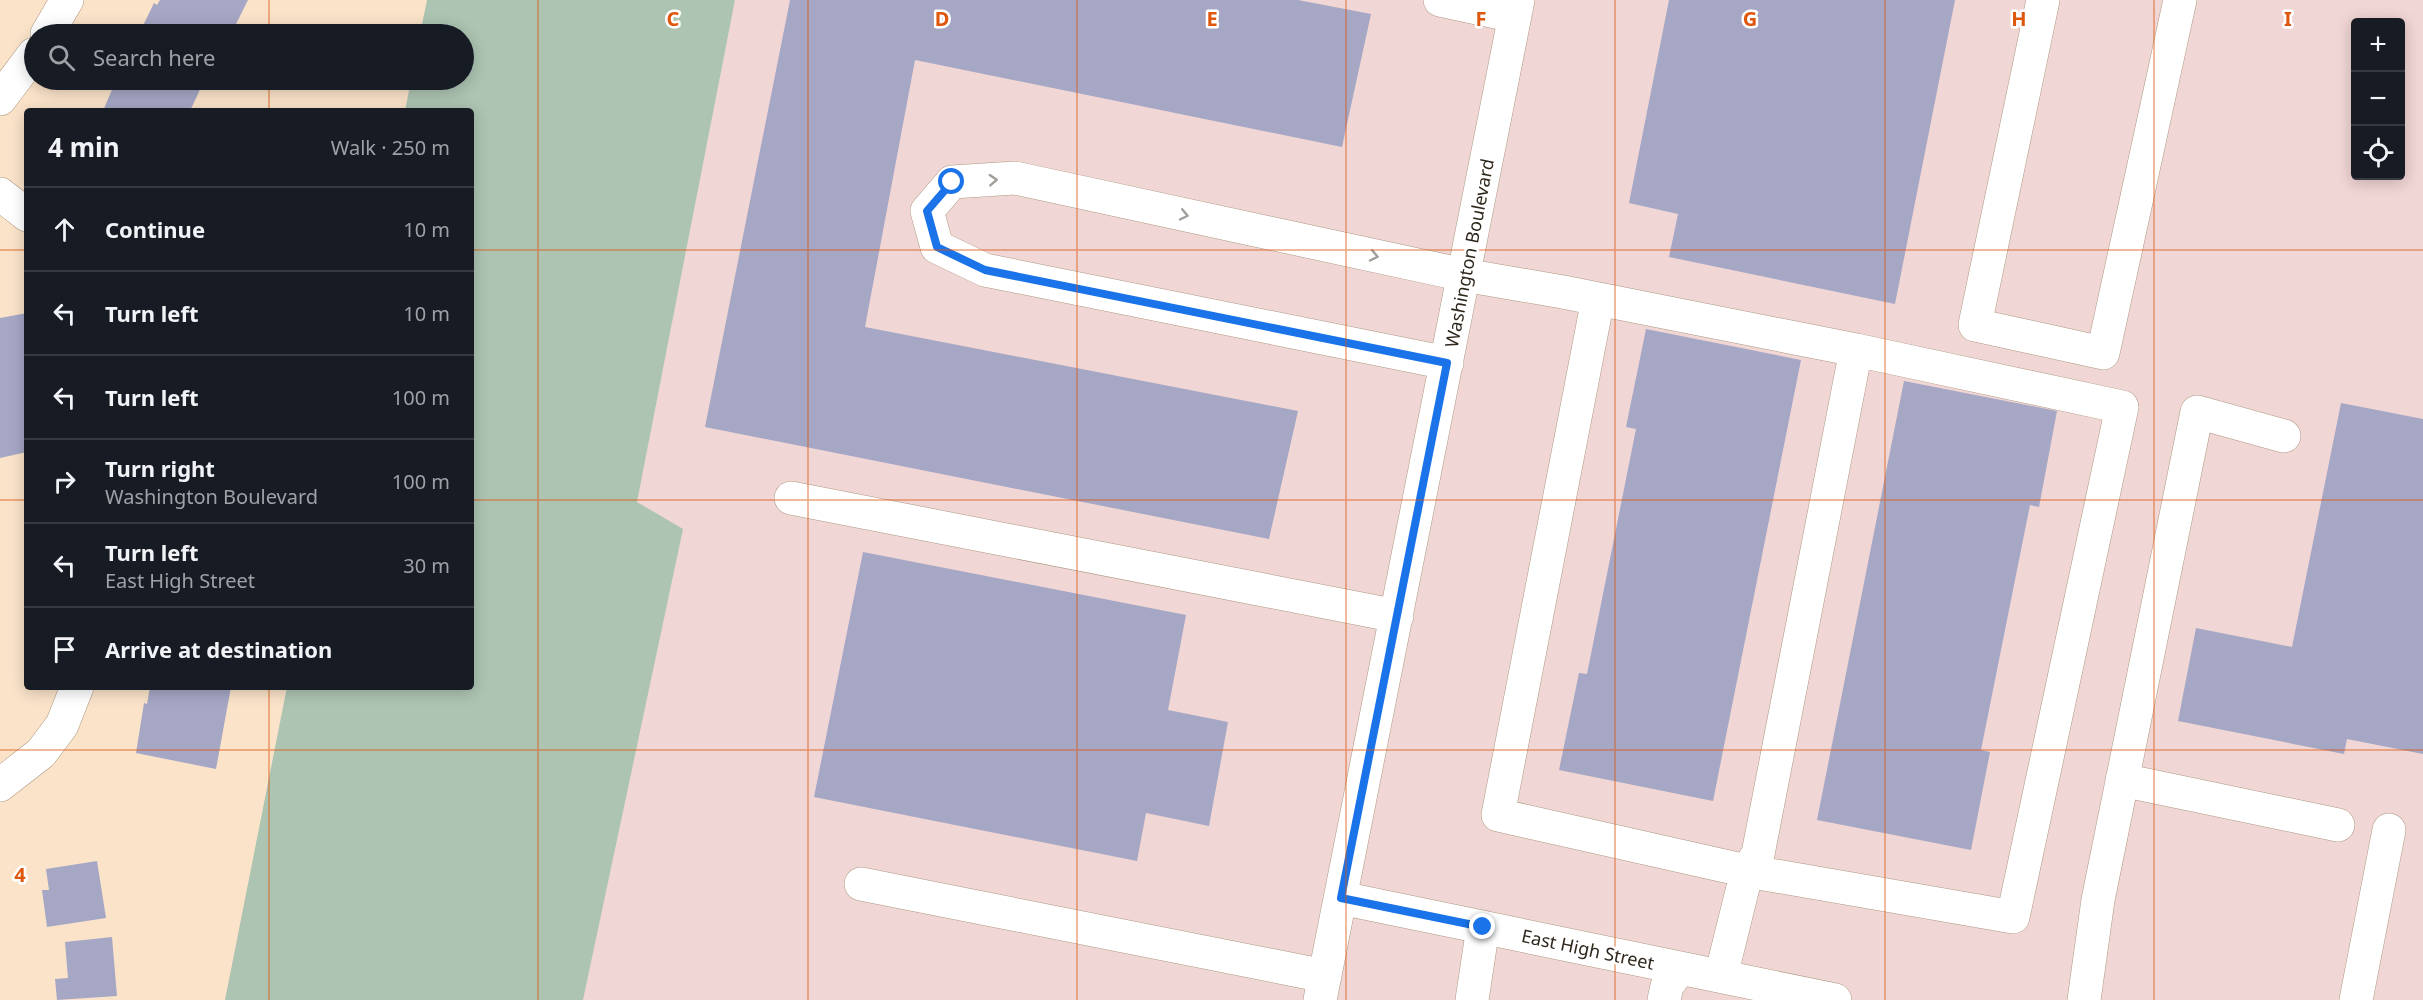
<!DOCTYPE html>
<html lang="en">
<head>
<meta charset="utf-8">
<style>
	:root { --surface:#171b24; --page:#20242c; --text:#f1f3f6; --muted:#9ea1a6; --line:#363941 }
	body { margin:0; font-family:"Noto Sans",sans-serif; background:var(--page); color:var(--text) }
	.controls { position:absolute; right:18px; top:18px; display:grid; overflow:hidden; border-radius:6px; box-shadow:0 3px 15px #0003 }
	.controls button { width:54px; height:54px; display:grid; place-items:center; padding:0; border:0; border-bottom:2px solid var(--line); background:var(--surface); color:var(--text); font:30px sans-serif }
	.stop { position:absolute; width:18px; height:18px; margin:-14px; border:4px solid #1a73e8; border-radius:50%; background:#fff }
	.stop.end { background:#1a73e8; border-color:#fff; box-shadow:0 2px 6px #0008 }
	.list { margin:0; padding:0; list-style:none }
	h2 { display:flex; justify-content:space-between; align-items:center; height:78px; margin:0; padding:0 24px; font-size:26px }
	h2 small { font-size:20px; font-weight:400; color:var(--muted) }
	.list li { display:grid; grid-template-columns:39px 1fr auto; gap:18px; align-items:center; box-sizing:border-box; height:84px; padding:0 24px; border-top:2px solid var(--line) }
	.list b { display:block; font-size:22px; white-space:nowrap }
	.list p { margin:0; font-size:20px; white-space:nowrap; color:var(--muted) }
	.list em { font-size:20px; font-style:normal; color:var(--muted) }
	.icon { flex:none; width:33px; height:33px; fill:none; stroke:currentColor; stroke-width:2; stroke-linecap:round; stroke-linejoin:round }
	.map { position:relative; flex:none; width:2423px; height:1000px; overflow:hidden }
	.search { position:absolute; background:var(--surface); box-shadow:0 3px 15px #0003; left:24px; top:24px; width:450px; height:66px; display:flex; align-items:center; gap:15px; box-sizing:border-box; padding:0 21px; border-radius:33px; color:var(--muted); font-size:22px }
	.panel { position:absolute; background:var(--surface); box-shadow:0 3px 15px #0003; left:24px; top:108px; width:450px; height:582px; border-radius:6px }
	.map>svg:first-child { display:block }
	.industrial { fill:#f0d6d4; fill-rule:evenodd }
	.green { fill:#adc4b2 }
	.building { fill:#a5a7c5 }
	.lines { fill:none; stroke-linecap:round; stroke-linejoin:round }
	.minor-casing { stroke:#ae9880; stroke-width:34 }
	.minor { stroke:#fff; stroke-width:33 }
	.oneway { stroke:#a19d99 }
	.route { stroke:#1a73e8; stroke-width:8 }
	.grid { fill:none; stroke:#df560d; stroke-width:1.5; stroke-opacity:0.55 }
	.labels { text-anchor:middle; dominant-baseline:central; stroke-width:5; stroke-linejoin:round; paint-order:stroke }
	.street-label { font-size:18px; fill:#2f261c; stroke:#fff }
	.grid-label { font-size:20px; text-anchor:middle; font-weight:bold; fill:#df560d; stroke:#fff; stroke-width:5; stroke-linejoin:round; paint-order:stroke }
</style>
</head>
<body>
<div class="map">
<svg width="2423" height="1000" viewBox="0 0 2423 1000">
	<rect width="100%" height="100%" fill="#fae3c9"/>
	<path class="industrial" d="M735 0H2423V1000H583L682 530 637 502ZM2356 22H2400V176H2356Z"/>
	<path class="green" d="M427 0H735L637 502 683 529 583 1000H225L287 687H471V111H405L411 80H464V34H420Z"/>
	<path class="building" d="M160 0H248L231 34H143L140 32 154 3 157 5Z
		M790 0H1298L1371 14 1342 147 915 60 865 327 1298 411 1269 539 705 427Z
		M1669 0H1955L1895 304 1669 257 1678 214 1629 203Z
		M116 80H210L207 85 203 83 190 111H103Z
		M27 313V452L0 458V318Z
		M1646 329 1801 360 1713 801 1559 770 1579 673 1587 674 1636 429 1626 427Z
		M1904 381 2057 411 2039 507 2030 505 1981 750 1990 752 1971 850 1817 820Z
		M2341 403 2423 419V754L2347 739 2344 754 2178 721 2196 628 2292 647Z
		M863 552 1186 615 1168 710 1228 722 1209 826 1146 813 1137 861 814 797Z
		M150 687H231L216 769 136 753 144 703 147 704Z
		M97 861 106 918 47 927 42 890H49L46 869Z
		M112 937 117 996 57 1000 55 979 68 978 65 942Z"/>
	<g class="lines">
		<g class="minor-casing">
			<path id="minor" d="M1440 0 1515 16
				M2043 0 1975 325 2103 353 2180 0
				M47 34 67 0
				M0 99 34 54
				M0 194 27 215
				M1598 299 1498 815 1747 871 2013 917 2122 407 1856 350
				M1447 363 985 270 937 247 927 211 952 182 1015 178 1464 275 1563 292 1856 350 1758 854 1747 871 1721 976
				M791 498 1397 616
				M2122 780 2338 825
				M0 785 41 753 62 725 77 687
				M861 884 1325 976
				M1341 898 1835 1000
				M1320 1000 1518 0
				M1472 1000 1483 927
				M1664 1000 1667 986 1680 968
				M2084 1000 2098 900 2197 412 2284 436
				M2356 1000 2389 830"/>
		</g>
		<use href="#minor" class="minor"/>
	</g>
	<defs><path id="oneway-chevron" d="M-2-3.5L2.5 0L-2 3.5" fill="none" stroke-width="1.6" stroke-linecap="round" stroke-linejoin="round" transform="scale(1.5)"/></defs>
	<g class="oneway">
		<use href="#oneway-chevron" transform="translate(993 180) rotate(-3)"/>
		<use href="#oneway-chevron" transform="translate(1184 215) rotate(12)"/>
		<use href="#oneway-chevron" transform="translate(1374 256) rotate(12)"/>
	</g>
	<g class="lines">
		<path class="route" d="M952 182 927 211 937 247 985 270 1447 363 1341 898 1483 927"/>
	</g>
	<path class="grid" d="M269 0V34M538 0V1000M808 0V1000M1077 0V1000M1346 0V1000M1615 0V1000M1885 0V1000M2154 0V1000M269 80V111M0 250H27M471 250H2423M0 500H27M471 500H2423M269 687V1000M0 750H2423"/>
	<g class="labels">
		<g class="street-label">
			<text transform="translate(1469 253) rotate(-79)">Washington Boulevard</text>
			<text transform="translate(1588 949) rotate(12)">East High Street</text>
		</g>
	</g>
	<g class="grid-label">
		<text x="673" y="26">C</text>
		<text x="942" y="26">D</text>
		<text x="1212" y="26">E</text>
		<text x="1481" y="26">F</text>
		<text x="1750" y="26">G</text>
		<text x="2019" y="26">H</text>
		<text x="2288" y="26">I</text>
		<text x="20" y="882">4</text>
	</g>
</svg>
<div class="controls">
<button>+</button>
<button>−</button>
<button><svg class="icon" aria-label="locate" viewBox="0 0 24 24"><circle cx="12" cy="12" r="6"/><path d="M12 2v4M12 18v4M2 12h4M18 12h4"/></svg></button>
</div>
<div class="stop" style="left:952px;top:182px"></div>
<div class="stop end" style="left:1483px;top:927px"></div>
<div class="search"><svg class="icon" aria-label="search" viewBox="0 0 24 24"><circle cx="10" cy="10" r="6"/><path d="M15 15l6 6"/></svg>Search here</div>
<section class="panel">
<h2>4 min<small>Walk · 250 m</small></h2>
<ul class="list">
<li><svg class="icon" aria-label="ahead" viewBox="0 0 24 24"><path d="M12 20V5M6 11l6-6 6 6"/></svg><div><b>Continue</b></div><em>10 m</em></li>
<li><svg class="icon" aria-label="left" viewBox="0 0 24 24"><path d="M17 20v-9H6M10 6l-5 5 5 5"/></svg><div><b>Turn left</b></div><em>10 m</em></li>
<li><svg class="icon" aria-label="left" viewBox="0 0 24 24"><path d="M17 20v-9H6M10 6l-5 5 5 5"/></svg><div><b>Turn left</b></div><em>100 m</em></li>
<li><svg class="icon" aria-label="right" viewBox="0 0 24 24"><path d="M7 20v-9h11M14 6l5 5-5 5"/></svg><div><b>Turn right</b><p>Washington Boulevard</p></div><em>100 m</em></li>
<li><svg class="icon" aria-label="left" viewBox="0 0 24 24"><path d="M17 20v-9H6M10 6l-5 5 5 5"/></svg><div><b>Turn left</b><p>East High Street</p></div><em>30 m</em></li>
<li><svg class="icon" aria-label="arrive" viewBox="0 0 24 24"><path d="M6 21V4h12l-3 4 3 4H6"/></svg><div><b>Arrive at destination</b></div></li>
</ul>
</section>
</div>
</body>
</html>
